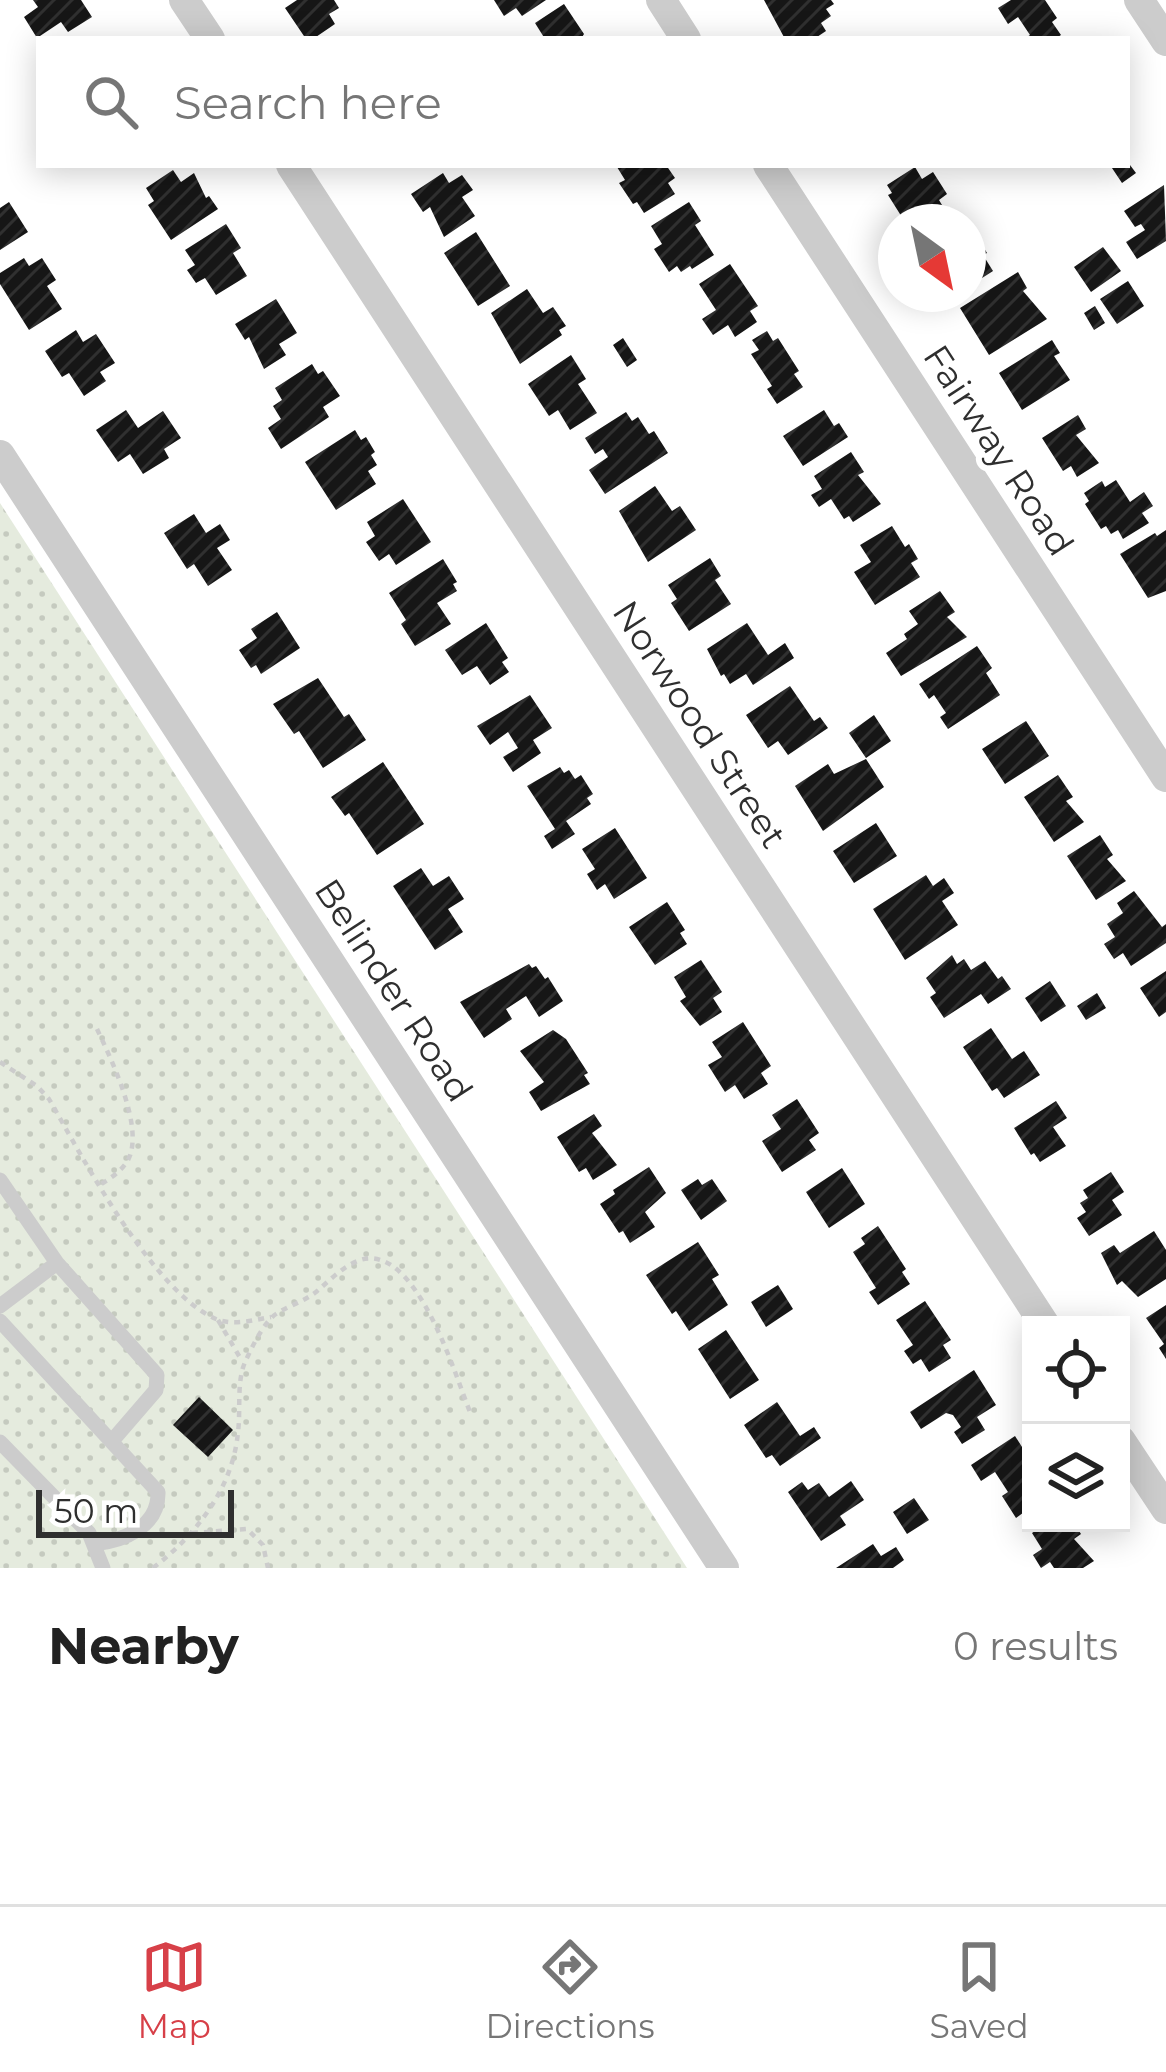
<!DOCTYPE html>
<html lang="en">
<head>
<meta charset="utf-8">
<style>
	:root { --surface:#fff; --page:#f6f6f6; --text:#222; --muted:#767676; --line:#e0e0e0; --accent:#d74048 }
	body { margin:0; font-family:Montserrat,sans-serif; background:var(--page); color:var(--text) }
	.controls { position:absolute; right:36px; bottom:36px; display:grid; overflow:hidden; border-radius:0px; box-shadow:0 6px 30px #0003 }
	.controls button { width:108px; height:108px; display:grid; place-items:center; padding:0; border:0; border-bottom:3px solid var(--line); background:var(--surface); color:var(--text); font:60px sans-serif }
	.compass { position:absolute; left:878px; top:204px; width:108px; height:108px; border-radius:50%; background:var(--surface); box-shadow:0 6px 30px #0003; rotate:147deg }
	.scale { position:absolute; left:36px; bottom:30px; width:198px; box-sizing:border-box; padding-left:12px; border:6px solid #2f2f2f; border-top:0; font-size:33px; line-height:42px; white-space:nowrap; color:#2f2f2f; -webkit-text-stroke:9px #fff; paint-order:stroke }
	.list { margin:0; padding:0; list-style:none }
	h2 { display:flex; justify-content:space-between; align-items:center; height:156px; margin:0; padding:0 48px; font-size:51px }
	h2 small { font-size:39px; font-weight:400; color:var(--muted) }
	.icon { flex:none; width:66px; height:66px; fill:none; stroke:currentColor; stroke-width:2; stroke-linecap:round; stroke-linejoin:round }
	.map { position:relative; flex:none; width:1166px; height:1568px; overflow:hidden }
	.search { position:absolute; background:var(--surface); box-shadow:0 6px 30px #0003; left:36px; right:36px; top:36px; height:132px; display:flex; align-items:center; gap:30px; box-sizing:border-box; padding:0 42px; border-radius:0px; color:var(--muted); font-size:45px }
	.sheet { height:336px; background:var(--surface) }
	nav { display:flex; justify-content:space-around; align-items:center; box-sizing:border-box; height:168px; border-top:3px solid var(--line); background:var(--surface); font-size:33px; color:var(--muted) }
	nav a { display:grid; justify-items:center; gap:6px }
	nav .on { color:var(--accent) }
	.map>svg:first-child { display:block }
	.grass { fill:url(#grass-dots) }
	.building { fill:url(#building-hatch) }
	.lines { fill:none; stroke-linecap:round; stroke-linejoin:round }
	.path { stroke:#ccc; stroke-width:4.5; stroke-dasharray:6 6; stroke-linecap:butt }
	.service { stroke:#ccc; stroke-width:15 }
	.minor { stroke:#ccc; stroke-width:30 }
	.labels { text-anchor:middle; dominant-baseline:central; stroke-width:12; stroke-linejoin:round; paint-order:stroke }
	.street-label { font-size:36px; fill:#2f2f2f; stroke:#fff }
</style>
</head>
<body>
<div class="map">
<svg width="1166" height="1568" viewBox="0 0 1166 1568">
	<defs>
		<pattern id="grass-dots" width="8" height="8" patternUnits="userSpaceOnUse" patternTransform="scale(3)"><rect width="8" height="8" fill="#e5ebde"/><path d="M2 2h.1M6 6h.1" fill="none" stroke="#c5cabf" stroke-width="1.8" stroke-linecap="round"/></pattern>
		<pattern id="building-hatch" width="6" height="6" patternUnits="userSpaceOnUse" patternTransform="scale(3)"><rect width="6" height="6" fill="#161616"/><path d="M-1 1l2-2M0 6l6-6M5 7l2-2" fill="none" stroke="#303030"/></pattern>
	</defs>
	<rect width="100%" height="100%" fill="#fff"/>
	<path class="grass" d="M0 503 687 1568H0Z"/>
	<path class="building" d="M33 0H81L92 17 68 32 61 22 37 38 24 17 38 7Z
		M297 0H334L339 8 329 14 335 24 313 39H306L285 8Z
		M494 0H546L522 16 516 8 504 16Z
		M764 0H831L834 4 826 9 831 16 821 23 826 31 814 39H785Z
		M1011 0H1045L1057 18 1052 22 1061 35 1055 39H1024L1030 35 1018 17 1008 24 998 8Z
		M564 4 584 34 581 39H545L535 23Z
		M620 165H666L675 178 668 183 675 194 644 213 637 202 633 204 619 183 625 180 617 167Z
		M1110 165H1130L1136 173 1122 183Z
		M915 167 922 179 933 172 947 194 939 200 948 215 938 222H905L888 195 892 193 887 185Z
		M173 170 181 182 194 173 206 198 209 196 218 209 171 240 148 205 154 201 146 188Z
		M443 173 449 183 462 175 473 190 462 197 475 216 444 237 430 207 423 212 411 194Z
		M1164 185 1166 241 1137 259 1126 242 1145 230 1141 224 1135 227 1124 211Z
		M9 202 28 232 0 250V208Z
		M689 202 701 221 695 225 714 255 692 269 690 266 681 272 677 266 669 272 654 249 662 244 651 226Z
		M226 224 241 248 233 253 247 276 216 295 205 278 196 283 187 270 195 265 185 250Z
		M972 228 987 253 983 255 993 271 968 287V230Z
		M476 232 510 286 478 306 444 253Z
		M1103 247 1121 271 1091 292 1074 267Z
		M24 258 29 266 42 258 56 280 47 286 62 309 29 330 0 284V273Z
		M730 264 758 306 750 311 757 322 735 337 728 325 713 335 702 319 716 310 699 284Z
		M1018 272 1027 288 1023 291 1047 319 989 355 960 308Z
		M1128 281 1144 306 1117 324 1100 299Z
		M527 289 543 313 553 307 566 326 559 330 562 335 520 364 491 313Z
		M276 299 297 333 279 344 286 355 264 369 249 337 245 340 235 324Z
		M1095 306 1105 323 1094 330 1084 313Z
		M76 330 83 342 96 334 115 363 100 372 106 381 84 396 69 373 62 377 45 351Z
		M767 331 773 341 778 338 799 371 794 374 803 387 777 404 767 389 772 386 751 354 759 350 752 340Z
		M623 338 637 360 627 367 613 345Z
		M1052 340 1060 353 1054 356 1070 380 1022 410 999 373Z
		M571 355 586 379 578 384 597 413 570 430 558 410 549 416 528 384Z
		M312 364 318 374 323 371 340 396 323 407 329 417 281 449 268 428 281 419 273 406 282 400 275 388Z
		M126 410 138 428 163 411 181 438 164 449 169 458 143 474 130 454 118 462 96 430Z
		M824 410 834 426 839 423 848 437 803 466 783 436Z
		M626 412 632 421 638 417 649 434 654 431 668 453 605 494 589 470 608 457 603 449 595 454 585 438Z
		M1078 415 1086 429 1076 435 1099 463 1077 477 1071 466 1063 471 1042 438Z
		M355 430 361 440 366 437 375 452 371 455 377 465 368 471 376 484 336 510 305 462Z
		M851 452 864 472 858 475 881 504 853 522 849 516 844 519 831 499 819 507 811 495 822 489 814 476Z
		M1116 480 1130 502 1144 492 1153 506 1142 513 1149 523 1123 539 1118 530 1111 534 1106 526 1101 529 1085 504 1089 501 1084 493 1102 481 1105 487Z
		M655 486 672 511 680 506 696 530 648 562 619 511Z
		M403 499 431 542 396 565 389 554 379 561 366 542 375 536 367 522Z
		M194 514 206 533 220 524 230 540 217 548 232 570 208 586 194 564 187 569 164 533Z
		M892 526 905 547 909 544 918 559 911 563 920 577 875 605 854 572 871 562 860 545Z
		M1166 530V591L1148 598 1120 554 1155 533 1157 536Z
		M710 558 721 576 715 580 731 604 689 631 671 603 677 599 668 585Z
		M443 559 457 582 453 584 457 591 437 603 451 624 415 646 401 624 406 620 389 593Z
		M940 591 955 612 947 617 967 637 901 676 886 653 907 639 904 634 918 624 909 611Z
		M277 612 300 648 261 674 256 665 251 668 239 650 257 638 251 629Z
		M486 623 508 658 502 662 509 672 490 685 477 666 462 675 445 650Z
		M747 623 768 655 785 643 794 658 753 685 746 674 730 684 724 674 721 676 707 649Z
		M977 646 992 668 986 673 1000 695 948 729 940 717 946 713 934 695 929 699 919 684Z
		M318 678 344 717 349 714 366 740 323 768 299 731 294 734 273 704Z
		M790 686 814 721 820 717 828 728 788 755 778 741 768 748 746 715Z
		M530 695 552 728 533 740 541 753 513 772 503 757 518 748 508 732 490 745 477 726Z
		M874 715 891 741 866 758 849 733Z
		M1026 721 1049 756 1005 784 982 749Z
		M866 759 884 787 823 831 795 786 828 764 834 774Z
		M383 762 424 824 377 855 349 813 345 816 331 797Z
		M560 767 564 773 569 770 575 779 581 775 593 794 587 798 591 804 566 821 575 834 552 849 544 836 555 829 527 786Z
		M1058 775 1073 797 1066 801 1084 822 1054 842 1024 797Z
		M876 823 897 856 854 883 833 851Z
		M615 828 647 878 614 899 605 884 597 890 587 874 595 869 582 849Z
		M1100 835 1113 855 1107 859 1126 881 1096 900 1067 856Z
		M421 868 433 886 449 876 464 899 448 909 463 932 435 950 393 886Z
		M926 875 933 886 944 878 954 893 942 901 958 925 905 960 873 909Z
		M1134 891 1162 927 1166 924V943L1131 966 1123 953 1114 959 1104 944 1115 937 1107 924 1123 913 1117 903Z
		M667 902 685 930 680 933 687 944 655 965 629 927Z
		M952 955 957 964 964 959 971 970 985 961 998 979 1002 976 1011 989 988 1004 981 994 944 1018 930 997 936 993 926 978Z
		M701 960 722 992 713 998 722 1012 700 1026 680 1001 686 997 674 977Z
		M529 964 532 968 536 966 545 979 548 977 563 1001 539 1017 526 996 506 1009 512 1019 484 1038 460 1002Z
		M1166 971V1012L1159 1017 1140 988Z
		M1050 981 1066 1006 1041 1022 1025 998Z
		M1097 993 1106 1008 1086 1020 1077 1006Z
		M743 1022 771 1066 761 1073 768 1084 744 1099 735 1085 725 1092 708 1065 722 1057 712 1042Z
		M991 1028 1012 1059 1024 1051 1040 1075 1004 1098 997 1088 992 1091 963 1047Z
		M553 1030 566 1039 588 1073 584 1075 590 1084 541 1111 529 1092 544 1082 520 1051Z
		M797 1099 819 1133 809 1140 816 1150 782 1172 762 1141 781 1129 772 1115Z
		M1056 1101 1067 1118 1053 1127 1066 1146 1040 1162 1034 1153 1031 1155 1014 1128Z
		M594 1114 602 1126 592 1133 617 1165 593 1180 586 1168 579 1172 557 1137Z
		M649 1167 666 1193 645 1212 655 1227 630 1243 623 1231 619 1233 600 1204 615 1194 613 1190Z
		M842 1168 865 1204 829 1228 806 1192Z
		M1111 1172 1124 1192 1112 1200 1122 1215 1089 1236 1077 1218 1086 1212 1080 1203 1088 1198 1083 1190Z
		M698 1179 702 1185 712 1179 727 1201 701 1220 681 1190Z
		M878 1226 906 1269 902 1272 910 1284 878 1305 869 1292 876 1288 853 1252 865 1244 861 1238Z
		M1154 1231 1166 1250V1279L1138 1297 1122 1281 1117 1285 1101 1253 1114 1245 1120 1253Z
		M698 1242 719 1275 712 1279 728 1305 689 1331 676 1311 672 1314 646 1275Z
		M778 1285 793 1309 766 1327 751 1302Z
		M925 1301 951 1340 943 1345 951 1358 929 1372 921 1359 913 1364 904 1351 913 1345 896 1320Z
		M1166 1305V1359L1159 1348 1164 1344 1146 1318Z
		M726 1330 759 1380 730 1399 698 1349Z
		M974 1370 996 1405 977 1417 985 1430 962 1444 954 1432 961 1427 953 1415 946 1413 921 1429 910 1412Z
		M199 1397 233 1430 208 1457 173 1425Z
		M777 1402 800 1436 814 1427 821 1438 780 1466 772 1455 766 1458 744 1425Z
		M1015 1436 1031 1461V1472L1023 1478 1031 1490V1507L1016 1518 1002 1496 1008 1492 995 1472 981 1481 971 1465Z
		M851 1481 864 1500 840 1516 846 1525 821 1541 788 1492 802 1482 808 1490 819 1483 829 1497Z
		M914 1498 929 1520 907 1534 893 1512Z
		M1047 1523H1074L1081 1534 1074 1539 1094 1561 1083 1568H1054L1050 1562 1041 1568 1033 1555 1042 1549 1032 1533Z
		M873 1544 881 1556 896 1547 904 1560 893 1568H836Z"/>
	<g class="lines">
		<path class="path" d="M97 1029C111 1059 145 1128 128 1160 121 1172 109 1179 98 1186
			M0 1062 37 1086 49 1099C83 1158 153 1292 216 1319 233 1326 254 1320 271 1317
			M218 1320 242 1361
			M192 1533 247 1529 263 1545 268 1568
			M153 1568C196 1535 233 1488 238 1432 241 1410 236 1380 246 1360 252 1347 264 1322 276 1314 288 1306 303 1302 316 1292 329 1281 343 1266 360 1260 416 1242 455 1375 470 1412"/>
		<path class="service" d="M0 1180 57 1263 157 1375 156 1390 112 1441
			M0 1306 57 1263
			M0 1321 158 1492C159 1527 123 1541 94 1544
			M0 1442 89 1533 103 1568"/>
		<path class="minor" d="M184 0 210 39
			M661 0 686 39
			M1139 0 1166 41
			M291 165 1045 1325
			M768 165 1166 777
			M0 455 724 1568
			M1121 1441 1166 1509"/>
	</g>
	<g class="labels">
		<g class="street-label">
			<text transform="translate(999 450) rotate(57)">Fairway Road</text>
			<text transform="translate(700 724) rotate(57)">Norwood Street</text>
			<text transform="translate(394 990) rotate(57)">Belinder Road</text>
		</g>
	</g>
</svg>
<div class="controls">
<button><svg class="icon" aria-label="locate" viewBox="0 0 24 24"><circle cx="12" cy="12" r="6"/><path d="M12 2v4M12 18v4M2 12h4M18 12h4"/></svg></button>
<button><svg class="icon" aria-label="layers" viewBox="0 0 24 24"><path d="M12 4l9 5-9 5-9-5zM3 14l9 5 9-5"/></svg></button>
</div>
<svg class="compass" viewBox="-18 -18 36 36"><path d="M0-13l5 13h-10z" fill="#e53935"/><path d="M0 13l5-13h-10z" fill="#767676"/></svg>
<div class="scale">50 m</div>
<div class="search"><svg class="icon" aria-label="search" viewBox="0 0 24 24"><circle cx="10" cy="10" r="6"/><path d="M15 15l6 6"/></svg>Search here</div>
</div>
<section class="sheet">
<h2>Nearby<small>0 results</small></h2>
<ul class="list">
</ul>
</section>
<nav>
<a class="on"><svg class="icon" aria-label="map" viewBox="0 0 24 24"><path d="M3 6l6-2 6 2 6-2v14l-6 2-6-2-6 2zM9 4v14M15 6v14"/></svg>Map</a>
<a><svg class="icon" aria-label="directions" viewBox="0 0 24 24"><path d="M12 3l9 9-9 9-9-9zM9 14v-3h6M13 9l2 2-2 2"/></svg>Directions</a>
<a><svg class="icon" aria-label="saved" viewBox="0 0 24 24"><path d="M7 4h10v16l-5-4-5 4z"/></svg>Saved</a>
</nav>
</body>
</html>
